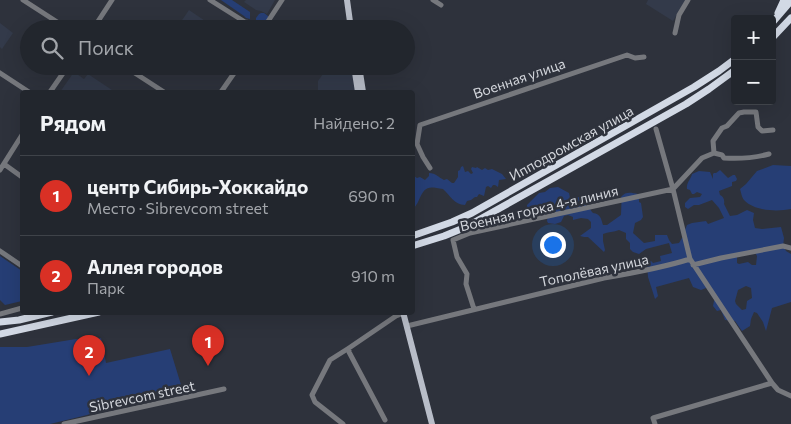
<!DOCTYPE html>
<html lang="ru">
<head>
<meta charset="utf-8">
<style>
	:root { --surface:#22262d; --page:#2e3239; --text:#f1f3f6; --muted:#a2a5aa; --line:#3f4349; --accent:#d93025 }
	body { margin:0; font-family:Commissioner,sans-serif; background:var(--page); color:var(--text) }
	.controls { position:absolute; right:15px; top:15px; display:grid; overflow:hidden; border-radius:5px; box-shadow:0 5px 20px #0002 }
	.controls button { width:45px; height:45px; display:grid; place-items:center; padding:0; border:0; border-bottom:1px solid var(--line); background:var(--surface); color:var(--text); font:25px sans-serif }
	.you { position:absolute; left:552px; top:244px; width:18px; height:18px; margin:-12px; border:4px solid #fff; border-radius:50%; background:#1a73e8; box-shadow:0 0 0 8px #1a73e833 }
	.badge { display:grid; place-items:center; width:32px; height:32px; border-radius:50%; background:var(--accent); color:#fff; font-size:16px; font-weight:700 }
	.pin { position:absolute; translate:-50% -41px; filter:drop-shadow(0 1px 2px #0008) }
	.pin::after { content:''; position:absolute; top:26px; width:18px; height:15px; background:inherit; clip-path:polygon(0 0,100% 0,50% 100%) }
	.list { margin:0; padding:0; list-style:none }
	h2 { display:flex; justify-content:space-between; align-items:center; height:65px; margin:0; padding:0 20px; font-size:21px }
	h2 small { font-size:16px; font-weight:400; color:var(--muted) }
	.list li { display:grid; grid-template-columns:32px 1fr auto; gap:15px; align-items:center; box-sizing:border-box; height:80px; padding:0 20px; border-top:1px solid var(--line) }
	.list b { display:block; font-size:19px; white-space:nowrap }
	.list p { margin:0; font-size:16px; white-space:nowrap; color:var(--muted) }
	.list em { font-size:16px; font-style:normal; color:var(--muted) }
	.icon { flex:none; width:28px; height:28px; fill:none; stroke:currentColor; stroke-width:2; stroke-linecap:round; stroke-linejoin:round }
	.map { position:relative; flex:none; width:791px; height:424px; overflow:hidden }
	.search { position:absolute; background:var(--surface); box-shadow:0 5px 20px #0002; left:20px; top:20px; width:395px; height:55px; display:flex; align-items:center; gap:12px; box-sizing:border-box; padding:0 18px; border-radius:28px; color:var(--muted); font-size:19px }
	.panel { position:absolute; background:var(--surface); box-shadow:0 5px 20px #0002; left:20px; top:90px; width:395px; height:225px; border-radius:5px }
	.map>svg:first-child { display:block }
	.built { fill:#333a4a }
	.green { fill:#263e75; fill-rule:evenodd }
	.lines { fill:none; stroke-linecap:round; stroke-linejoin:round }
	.minor { stroke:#76787d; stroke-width:5 }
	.major { stroke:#b8bdc8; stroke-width:6 }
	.highway { stroke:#d2d9e5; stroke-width:7 }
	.labels { text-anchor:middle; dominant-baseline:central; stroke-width:5; stroke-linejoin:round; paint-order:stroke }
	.street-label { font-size:14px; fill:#d3d6dc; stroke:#2e323c }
</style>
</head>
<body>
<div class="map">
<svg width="791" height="424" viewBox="0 0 791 424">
	<rect width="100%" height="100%" fill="#2e323c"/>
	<path class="built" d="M246 0H275L267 14 261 11 256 10 244 2Z
		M648 0H686L673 21 646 4Z
		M189 10 217 29H176Z
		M0 23 13 33 2 49 0 47Z
		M327 66H351L356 92H318V81L325 71Z
		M74 72 84 79 88 74 112 90 111 92H60Z"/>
	<path class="green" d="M221 0H232L250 12V19L246 18 244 16Z
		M261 13H264L268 16V20L262 24 256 22V18L259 14Z
		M773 165 791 166V209C777 212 754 211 744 200 742 198 741 192 740 189L746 184 757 171Z
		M463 166 465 172 468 171 471 174 473 173 471 169 472 167 476 168 477 167 482 170 485 168 488 170 492 169 502 174 506 179 499 180 498 187 495 185H493L491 188 488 186 486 187 484 196 479 194 477 197H475L471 200 467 201 465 205C454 205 450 195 443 189 427 186 425 186 418 202 416 206 413 208 413 213V176H414L417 178 420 177 425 180 429 176V173C436 173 438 177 444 180L447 179 452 183H454L458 177V171L460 170 461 167Z
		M720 170 728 178 733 175H735L737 179 736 181 732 182V186L719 191 720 195C723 196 725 200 724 204L730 216 737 215 747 210 754 213 753 220 755 228 762 229 781 227 784 238 783 246 786 251 791 254V302L772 308 766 331 763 322 757 313 754 312 751 319 750 326 742 331 735 321 725 320 721 310 717 311 713 306 714 301 717 297 710 288H706L701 290 693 287 689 278 656 287 658 296 655 299 648 277 647 263 651 261 653 263 661 261 660 256 672 253 669 243 646 249 639 254 633 252 630 249V243L626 239V233L619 230C614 232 608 232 603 234V241L605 250 604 252 588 237H584L580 236 591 228V222L588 219 581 218 573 220V217L568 215 564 216 561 222 555 224 548 223 547 221 548 215H543L538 210 530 213 527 210V205L539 193 545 192 550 188 558 187 569 193 570 198 574 199 581 196 592 212 593 213C601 214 601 219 603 225H607L621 215C621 209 622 203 621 197 626 191 631 193 638 194L639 195V202L641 203 643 217 641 220 635 223 633 233 644 243 655 241V235H667L669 240 672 244 679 243 682 238 686 236 685 230 687 225 692 223 706 221 708 224 724 218 719 208 712 200 699 205H694L688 209 685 207V203L690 198 700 197 702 194 697 192 694 194H692L690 190 687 189C686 183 691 179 692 174L699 171 710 172 713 179V174L714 173H716ZM754 251 757 256 756 265H752L748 262 739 264 737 263V254ZM746 286 751 288 752 298 747 301 746 309 742 310 736 304 735 301 738 290Z
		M0 256 22 271V301L5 305 0 300Z
		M101 338 106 363 170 349 182 388 103 409 87 415 50 424H0V347H27L76 339 90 341Z"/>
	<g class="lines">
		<path class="minor" d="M23 0 68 29
			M210 0 245 22 251 23 260 29
			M433 0 441 5
			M93 29 112 0
			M263 29 282 0
			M675 33 679 15 688 0
			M124 66 164 92
			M0 73 29 92
			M50 92 68 66
			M221 92 239 66
			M656 129 673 189 690 259
			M417 144 420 125 627 55 635 58 644 57
			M417 144 423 157 430 168
			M714 153 713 141 722 128 727 126 739 113 744 112H756L758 127 762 131 773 130
			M4 164 22 177
			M0 170 22 135
			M0 251 22 266
			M693 265 721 258 783 246 791 248
			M474 309 466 284 467 274 457 257 453 240 470 233 673 189 702 158 714 153 722 155 724 158C740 159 754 158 769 154
			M0 314 22 308
			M407 326 604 278C633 273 662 268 690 259L772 383 778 390 791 396
			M349 348V352L385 420
			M64 424 224 389
			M343 424 315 402 312 395 330 360 349 348 396 316 404 313
			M655 424 653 418 772 383"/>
		<path class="major" d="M347 0 351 29
			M354 66 358 92
			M359 66 363 92
			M403 312 432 424"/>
		<path class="highway" d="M778 13 784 0
			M772 23 791 1
			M772 38 791 18
			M412 236 452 222 472 213 694 87 719 71 735 59
			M412 246 444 236 466 227 686 104 709 89 735 70
			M0 322 19 320 52 312
			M0 334 99 312"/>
	</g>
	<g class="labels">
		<g class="street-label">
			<text transform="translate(519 78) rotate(-19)">Военная улица</text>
			<text transform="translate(571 143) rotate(-29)">Ипподромская улица</text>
			<text transform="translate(539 208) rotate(-13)">Военная горка 4-я линия</text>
			<text transform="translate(594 270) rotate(-12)">Тополёвая улица</text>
			<text transform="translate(142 396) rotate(-12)">Sibrevcom street</text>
		</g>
	</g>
</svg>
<div class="controls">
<button>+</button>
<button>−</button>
</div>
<div class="you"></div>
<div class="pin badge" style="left:208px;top:366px">1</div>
<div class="pin badge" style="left:89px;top:376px">2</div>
<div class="search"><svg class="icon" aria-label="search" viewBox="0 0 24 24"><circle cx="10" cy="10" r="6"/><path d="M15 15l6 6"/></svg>Поиск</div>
<section class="panel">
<h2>Рядом<small>Найдено: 2</small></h2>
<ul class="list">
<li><span class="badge">1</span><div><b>центр Сибирь-Хоккайдо</b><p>Место · Sibrevcom street</p></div><em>690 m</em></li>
<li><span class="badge">2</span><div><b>Аллея городов</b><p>Парк</p></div><em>910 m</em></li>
</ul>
</section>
</div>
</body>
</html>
